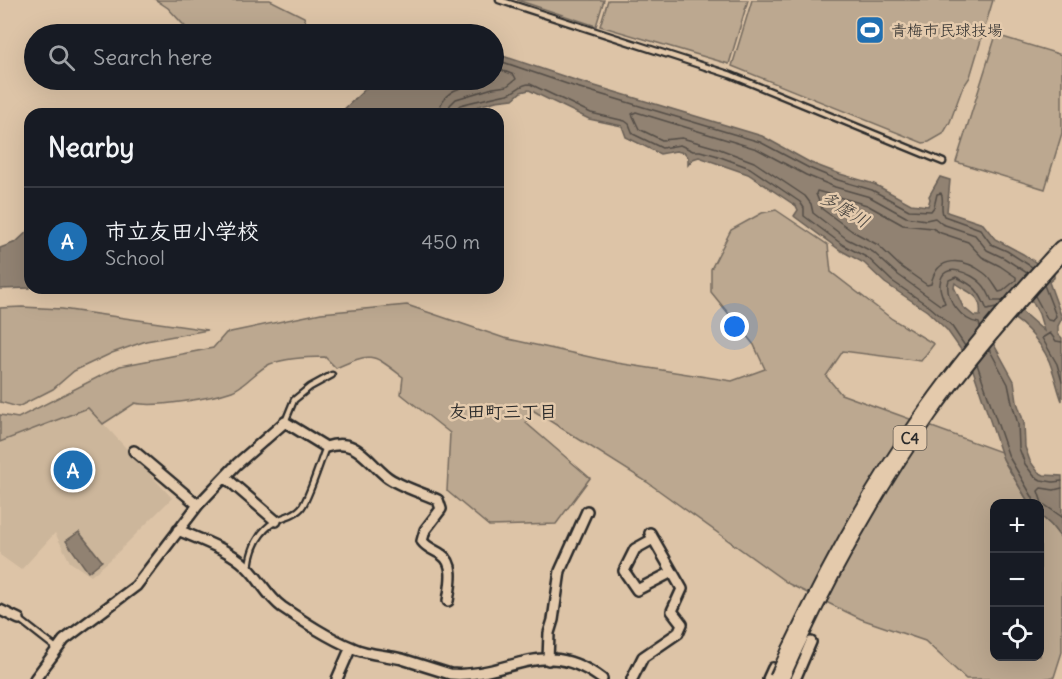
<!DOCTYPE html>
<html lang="en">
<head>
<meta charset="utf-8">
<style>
	:root { --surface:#171b24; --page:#20242c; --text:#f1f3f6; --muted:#9ea1a6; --line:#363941; --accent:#1f6fb2 }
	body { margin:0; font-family:Delius,"Klee One",sans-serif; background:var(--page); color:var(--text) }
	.controls { position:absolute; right:18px; bottom:18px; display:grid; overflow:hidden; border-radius:12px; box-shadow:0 6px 24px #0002 }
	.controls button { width:54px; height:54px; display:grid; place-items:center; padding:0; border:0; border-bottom:2px solid var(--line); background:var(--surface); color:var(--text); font:30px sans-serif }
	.you { position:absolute; left:735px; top:327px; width:21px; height:21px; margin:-15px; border:4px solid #fff; border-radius:50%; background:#1a73e8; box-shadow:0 0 0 9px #1a73e833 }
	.badge { display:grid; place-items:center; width:39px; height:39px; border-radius:50%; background:var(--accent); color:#fff; font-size:20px; font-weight:700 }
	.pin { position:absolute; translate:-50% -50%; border:3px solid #fff; box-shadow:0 2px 6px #0006 }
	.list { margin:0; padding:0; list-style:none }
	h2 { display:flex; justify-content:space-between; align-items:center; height:78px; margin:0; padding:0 24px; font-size:26px }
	h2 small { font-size:20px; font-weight:400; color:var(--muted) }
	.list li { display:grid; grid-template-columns:39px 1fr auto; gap:18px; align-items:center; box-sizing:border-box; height:108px; padding:0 24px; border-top:2px solid var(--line) }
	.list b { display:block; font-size:22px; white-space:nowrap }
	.list p { margin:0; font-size:20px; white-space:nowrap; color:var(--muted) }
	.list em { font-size:20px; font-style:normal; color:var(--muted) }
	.icon { flex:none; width:33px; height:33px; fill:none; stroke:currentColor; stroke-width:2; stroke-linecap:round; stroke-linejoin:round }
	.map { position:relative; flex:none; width:1062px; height:679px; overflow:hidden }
	.search { position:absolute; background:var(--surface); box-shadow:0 6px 24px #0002; left:24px; top:24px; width:480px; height:66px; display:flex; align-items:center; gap:15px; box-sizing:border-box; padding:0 21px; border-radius:33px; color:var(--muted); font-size:22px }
	.panel { position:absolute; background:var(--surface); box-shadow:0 6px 24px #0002; left:24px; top:108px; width:480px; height:186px; border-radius:18px }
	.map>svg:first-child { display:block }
	.built { fill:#ccb69b }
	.green { fill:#bca890; stroke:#746a5e; stroke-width:1.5 }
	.water { fill:#918272; stroke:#685f56; stroke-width:1.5; fill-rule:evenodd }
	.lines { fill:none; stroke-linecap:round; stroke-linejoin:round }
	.shore { stroke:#544e47; stroke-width:1.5 }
	.lane-casing { stroke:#2b2b2b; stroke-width:9 }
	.street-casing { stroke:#2b2b2b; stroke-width:14 }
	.highway-casing { stroke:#2b2b2b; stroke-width:22 }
	.lane { stroke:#e4caac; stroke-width:4.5 }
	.street { stroke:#e4caac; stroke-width:9 }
	.highway { stroke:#e4caac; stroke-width:18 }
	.highway-bridge-casing { stroke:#2b2b2b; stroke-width:22; stroke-linecap:butt }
	.highway-bridge { stroke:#e4caac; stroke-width:18 }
	.labels { text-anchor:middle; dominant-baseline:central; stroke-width:5; stroke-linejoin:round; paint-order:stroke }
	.shield { fill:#e4caac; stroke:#625b52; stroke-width:1.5 }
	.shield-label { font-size:15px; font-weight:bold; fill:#2b2b2b }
	.poi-label { font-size:16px; fill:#2b2b2b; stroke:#e4caac; text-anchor:start }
	.water-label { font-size:18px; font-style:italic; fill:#3f3c39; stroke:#e4caac }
	.neighbourhood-label { font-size:18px; font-weight:bold; fill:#2b2b2b; stroke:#e4caac }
</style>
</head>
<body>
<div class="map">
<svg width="1062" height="679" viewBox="0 0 1062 679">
	<rect width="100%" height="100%" fill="#ddc4a7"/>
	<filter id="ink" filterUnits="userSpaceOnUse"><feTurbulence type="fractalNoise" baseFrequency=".0167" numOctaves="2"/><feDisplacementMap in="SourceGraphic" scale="12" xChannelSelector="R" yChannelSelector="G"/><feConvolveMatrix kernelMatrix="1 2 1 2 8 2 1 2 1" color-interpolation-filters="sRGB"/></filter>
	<g filter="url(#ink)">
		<path class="built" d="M89 408 172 498 110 560 91 576 70 562 55 533 21 570 0 555V442Z"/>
		<path class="green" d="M156 0H270L304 17 310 34H192L168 8Z
			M517 0H604L596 26Z
			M608 0H748L729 64 600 26Z
			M752 0H993L970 77 962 89 950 122 943 134 929 142 923 143 732 66Z
			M996 35 1062 55V133L1045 189 956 162Z
			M776 210 828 245 831 272 892 319 934 344 921 361 843 351 826 376 841 394 1001 452 1005 463 1029 503 994 504V656H1040V515L1051 525 1062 539V652L1054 677 1042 679H966L925 641 861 619 789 584 647 482 531 409 526 423 590 478 556 524 489 526 447 491 450 433 401 394 403 377C371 353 373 352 336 368L325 357C308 357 286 358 270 364 256 370 246 386 232 391 212 398 155 408 135 403L103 424 88 408 0 442V415L18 418 120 366 213 348 226 333 321 313 407 305 504 338 617 363 732 381 765 369 754 345 711 292V269L731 230 762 213Z
			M22 307 62 309 208 330 146 341 112 353 74 371 53 389 18 407 0 402V308Z"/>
		<path class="water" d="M494 53 575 80 762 136 811 163 840 174 874 184 911 204 928 206 930 199 929 196 940 177 950 180 947 212 983 224 995 239 1023 254 1054 275V278L1049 282 1062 318 1058 326V334L1062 338V401C1058 391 1056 380 1052 369 1046 349 1026 323 1007 315L992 341 1014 381 1017 402 1024 423 1025 447 1030 461 1038 472 1044 475 1062 476V539L1051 525 1040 515V504L1029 503 1003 459 971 364 947 330 927 311 885 283 864 263 840 250 795 217 794 216 798 210 796 206 748 174 699 157 693 159 688 165V157L685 153 676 151 660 154 626 137 622 126 589 119 529 90 521 92 513 99 496 101 452 114H339L375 80H494ZM955 283C967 293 983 293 980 316H974L963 307 954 287ZM1027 301H1032L1039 314 1044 331 1020 310Z
			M30 229V288L0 289V248L16 242Z
			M79 532 102 561 88 572 66 541Z"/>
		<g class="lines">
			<path class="shore" d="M494 59 573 86 760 142 809 168 838 180 872 190 909 210 931 211 934 207 937 194 941 193C945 200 939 209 944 216L980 229 991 244 1007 251 1032 267
				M439 114C440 87 468 87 488 80
				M448 114 450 105 456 99 493 88 507 86 516 79 514 75 494 67
				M455 114 456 109 460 105C476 101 492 97 508 94 517 91 520 84 530 84L591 113 625 121 629 124 633 134 662 148 680 145 693 151H700L715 155 750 168 800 202 804 208V216L843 245 868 258 892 281 930 307 951 325 965 346
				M817 191 867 205 903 225 932 228 941 233 968 242 982 257 1000 266 1016 277V280L1003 291 999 292C994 285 991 278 984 273 964 258 937 254 931 284L927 285 900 266 878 245 852 231 822 209 816 194Z
				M1035 296 1048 320 1053 321 1056 316 1044 285
				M1002 301H992C989 295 987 289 982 284 973 274 942 259 940 284 939 290 943 297 945 303L940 305 897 274 873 252 847 239 813 213 811 204 805 196 754 162 717 148 682 138 662 140 639 129 632 114 636 112 757 149 806 175 835 187 870 197 906 217 926 220 935 218 942 224 975 235 987 250 1004 258 1027 273
				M980 327 979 323C962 321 943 297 949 280L956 277C975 286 979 290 987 310L996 308
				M1062 342 1056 341 1050 333 1042 338 1057 364 1062 382
				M989 349 1008 384 1012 403 1018 424 1019 448 1025 464 1034 476 1041 480 1053 482 1062 481
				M977 364 1009 457 1033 498 1034 504
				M1062 488 1054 490 1041 488 1038 491 1042 503 1062 517"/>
			<g class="lane-casing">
				<path id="lane" d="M499 0 731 75 943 162
					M285 422 294 400 310 387 332 375
					M249 567C251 549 259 531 276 521 284 516 294 516 301 508 308 501 321 459 326 447
					M19 619 56 648"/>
			</g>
			<g class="street-casing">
				<path id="street" d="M134 451 198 505
					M225 477 276 521
					M178 530C201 540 228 549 246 566 260 579 267 596 282 607 303 621 330 639 353 648 368 655 386 655 402 659 418 664 434 669 450 674 508 679 543 634 602 679
					M653 539 635 549 624 571 637 590 672 572
					M0 610 19 619
					M548 660 549 633 553 620 560 571 587 511
					M35 679 64 640 136 586 198 505 237 464 285 422 326 447C356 437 366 460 386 476 398 486 423 493 438 500L441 509 425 530 422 541C428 549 434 549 442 555 456 564 450 587 448 601
					M337 679 351 647
					M632 679 643 657 678 633 682 624 672 611 682 589 650 533
					M768 679 773 668 796 677 811 642"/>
			</g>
			<g class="highway-casing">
				<path id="highway" d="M792 650C831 567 875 487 928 412 968 355 1014 302 1062 250"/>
			</g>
			<use href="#lane" class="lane"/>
			<use href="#street" class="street"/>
			<use href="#highway" class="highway"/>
			<g class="highway-bridge-casing">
				<path id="highway-bridge" d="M779 679 792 650"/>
			</g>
			<use href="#highway-bridge" class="highway-bridge"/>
		</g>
	</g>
	<defs>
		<g id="stadium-square" transform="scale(1.5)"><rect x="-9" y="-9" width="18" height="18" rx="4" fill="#1f6fb2" stroke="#e4caac"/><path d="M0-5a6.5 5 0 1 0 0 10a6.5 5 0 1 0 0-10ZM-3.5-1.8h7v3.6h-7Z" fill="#fff"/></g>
	</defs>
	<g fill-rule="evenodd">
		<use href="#stadium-square" x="870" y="30"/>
	</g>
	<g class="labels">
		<rect class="shield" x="893.5" y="426" width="33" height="24" rx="4.5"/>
		<g class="shield-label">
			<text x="910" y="438">C4</text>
		</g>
		<g class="poi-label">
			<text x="891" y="30">青梅市民球技場</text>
		</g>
		<g class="water-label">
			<text transform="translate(845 209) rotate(31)">多摩川</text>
		</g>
		<g class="neighbourhood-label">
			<text x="503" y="411">友田町三丁目</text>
		</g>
	</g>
</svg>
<div class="controls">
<button>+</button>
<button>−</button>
<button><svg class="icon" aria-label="locate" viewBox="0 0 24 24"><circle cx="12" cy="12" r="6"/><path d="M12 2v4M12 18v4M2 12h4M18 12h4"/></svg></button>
</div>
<div class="you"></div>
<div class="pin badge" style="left:73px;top:470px">A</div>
<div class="search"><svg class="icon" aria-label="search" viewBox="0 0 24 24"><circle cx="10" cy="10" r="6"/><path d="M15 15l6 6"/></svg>Search here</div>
<section class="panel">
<h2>Nearby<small></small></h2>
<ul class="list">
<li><span class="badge">A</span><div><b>市立友田小学校</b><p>School</p></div><em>450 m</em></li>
</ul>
</section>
</div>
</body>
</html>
